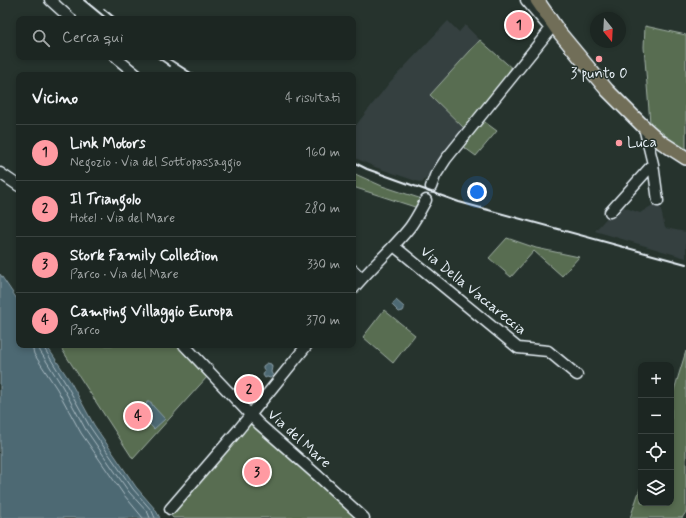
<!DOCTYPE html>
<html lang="it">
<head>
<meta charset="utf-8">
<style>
	:root { --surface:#1c2622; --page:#29322f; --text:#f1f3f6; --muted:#a0a5a5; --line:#3a4340; --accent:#ff9aa2 }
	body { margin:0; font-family:Mynerve,sans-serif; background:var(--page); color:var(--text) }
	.controls { position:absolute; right:12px; bottom:12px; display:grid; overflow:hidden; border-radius:8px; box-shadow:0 2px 6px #0003 }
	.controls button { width:36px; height:36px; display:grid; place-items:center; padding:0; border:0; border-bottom:1px solid var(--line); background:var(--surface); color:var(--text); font:20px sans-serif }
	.compass { position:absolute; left:590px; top:12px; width:36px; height:36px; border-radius:50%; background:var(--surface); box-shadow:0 2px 6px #0003; rotate:162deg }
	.you { position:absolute; left:477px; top:192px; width:14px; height:14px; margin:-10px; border:3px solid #fff; border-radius:50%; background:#1a73e8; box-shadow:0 0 0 6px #1a73e833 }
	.badge { display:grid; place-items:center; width:26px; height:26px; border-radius:50%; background:var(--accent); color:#111; font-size:13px; font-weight:700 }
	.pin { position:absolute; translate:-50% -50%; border:2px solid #fff; box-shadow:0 1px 4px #0006 }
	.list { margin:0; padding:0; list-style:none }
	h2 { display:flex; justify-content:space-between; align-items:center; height:52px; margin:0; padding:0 16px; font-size:17px }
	h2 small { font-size:13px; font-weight:400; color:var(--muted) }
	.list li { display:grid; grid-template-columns:26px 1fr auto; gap:12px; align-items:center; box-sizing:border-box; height:56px; padding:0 16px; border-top:1px solid var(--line) }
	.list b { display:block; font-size:15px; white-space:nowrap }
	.list p { margin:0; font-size:13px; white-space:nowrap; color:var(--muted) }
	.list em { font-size:13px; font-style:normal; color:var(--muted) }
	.icon { flex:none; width:22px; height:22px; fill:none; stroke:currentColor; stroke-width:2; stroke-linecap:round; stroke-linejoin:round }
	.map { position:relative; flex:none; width:686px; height:518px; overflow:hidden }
	.search { position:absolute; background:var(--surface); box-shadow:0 2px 6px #0003; left:16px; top:16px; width:340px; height:44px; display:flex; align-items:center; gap:10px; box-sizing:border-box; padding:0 14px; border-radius:8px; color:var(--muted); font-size:15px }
	.panel { position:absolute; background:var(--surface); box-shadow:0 2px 6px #0003; left:16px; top:72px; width:340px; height:276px; border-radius:8px }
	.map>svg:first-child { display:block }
	.built { fill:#354040 }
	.green { fill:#586d51; stroke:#a0afa4 }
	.water { fill:#4d6973; stroke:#8b9fa8 }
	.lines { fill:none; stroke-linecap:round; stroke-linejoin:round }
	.shore { stroke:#aabbc3; stroke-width:1 }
	.minor-casing { stroke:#e8f1f8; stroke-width:13 }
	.major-casing { stroke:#e8f1f8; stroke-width:16 }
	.minor { stroke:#26332d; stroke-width:10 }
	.major { stroke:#716e59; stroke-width:13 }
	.rail { stroke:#e8f1f8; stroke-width:2 }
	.poi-dot { fill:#ff9aa2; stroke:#26332d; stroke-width:1.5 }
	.labels { text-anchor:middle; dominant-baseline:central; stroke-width:3; stroke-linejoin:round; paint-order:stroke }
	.poi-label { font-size:15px; fill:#e8f1f8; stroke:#26332d }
	.street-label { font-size:15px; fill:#e8f1f8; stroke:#26332d }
</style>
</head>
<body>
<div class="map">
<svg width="686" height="518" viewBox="0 0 686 518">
	<rect width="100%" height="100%" fill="#26332d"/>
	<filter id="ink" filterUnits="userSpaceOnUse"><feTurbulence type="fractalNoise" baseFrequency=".025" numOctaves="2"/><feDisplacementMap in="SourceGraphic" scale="8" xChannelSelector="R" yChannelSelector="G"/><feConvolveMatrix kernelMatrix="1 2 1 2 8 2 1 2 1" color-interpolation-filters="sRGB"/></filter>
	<g filter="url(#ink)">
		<path class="built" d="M448 21 459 32 465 25 480 40 430 95 467 131 422 183 375 167 353 157V129L390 82Z
			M659 201 665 228 686 232V258L595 231 619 204 626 208 640 213Z"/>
		<path class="green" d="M645 26 686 35V151L667 140 650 123 644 47Z
			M480 40 515 71 467 131 430 95Z
			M482 120 497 131 476 156 461 145Z
			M353 173 382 186 422 199 418 208 353 187Z
			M507 238 536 248 579 257 562 276 534 251 511 277 489 258Z
			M384 310 415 335 393 363 363 337Z
			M59 345H177L208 376 133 459Z
			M686 351V512L682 518H630L641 486V503H671V400Z
			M251 419 360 518H173L169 513Z"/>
		<path class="water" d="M0 274 19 302V345H46L70 381 94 425 136 487 155 509 160 518H0Z
			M396 300 404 307V309L403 311 399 312 392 305Z
			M267 363 271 364 272 367 271 372 273 376 270 378 267 377 265 378 263 375 265 371 263 368V366Z
			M147 402H151L153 406 165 419 154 429 139 413 145 407Z"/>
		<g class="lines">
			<path class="shore" d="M32 345 34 354 57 389 81 433 124 495 143 518
				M38 345 40 351 62 386 86 430 129 492 148 513 150 518
				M43 345 44 348 66 384 90 427 133 489 152 511 155 518"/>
			<g class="minor-casing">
				<path id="minor" d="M50 0 71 19
					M115 57 137 75
					M653 164 658 201
					M0 173 19 186
					M431 187 435 176 446 159 549 31 548 26 526 0
					M610 212 653 164 644 127
					M394 246 518 348 548 351 577 375
					M353 270 361 278
					M353 289C371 267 393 249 410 227 416 219 421 209 426 200
					M184 345 259 424 317 475 364 518
					M170 509 239 429 307 345"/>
			</g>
			<g class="major-casing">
				<path id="major" d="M537 0 559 32 607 90 644 127 661 142 686 158"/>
			</g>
			<use href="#minor" class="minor"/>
			<use href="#major" class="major"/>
			<path class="rail" d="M84 0 107 19
				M104 9 116 19
				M157 57 170 66
				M166 57 194 75
				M353 162 367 169 459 202 686 264"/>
		</g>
	</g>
	<g class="poi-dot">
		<circle cx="599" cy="59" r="4"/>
		<circle cx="619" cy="143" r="4"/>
	</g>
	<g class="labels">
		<g class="poi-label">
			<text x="599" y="74">3 punto 0</text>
			<text x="627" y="143" text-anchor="start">Luca</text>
		</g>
		<g class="street-label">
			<text transform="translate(473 291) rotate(39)">Via Della Vaccareccia</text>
			<text transform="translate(299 439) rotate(42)">Via del Mare</text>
		</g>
	</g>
</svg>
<div class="controls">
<button>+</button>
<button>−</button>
<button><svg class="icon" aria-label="locate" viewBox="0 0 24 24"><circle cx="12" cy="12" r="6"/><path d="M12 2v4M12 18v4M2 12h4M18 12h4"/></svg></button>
<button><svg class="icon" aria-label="layers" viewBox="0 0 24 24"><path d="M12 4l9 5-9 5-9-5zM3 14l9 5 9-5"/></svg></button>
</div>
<svg class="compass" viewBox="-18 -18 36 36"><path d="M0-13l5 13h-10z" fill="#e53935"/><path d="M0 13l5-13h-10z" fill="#a0a5a5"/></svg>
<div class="you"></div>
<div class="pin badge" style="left:519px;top:25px">1</div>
<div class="pin badge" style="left:249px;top:389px">2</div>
<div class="pin badge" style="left:257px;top:472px">3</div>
<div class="pin badge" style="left:138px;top:416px">4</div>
<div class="search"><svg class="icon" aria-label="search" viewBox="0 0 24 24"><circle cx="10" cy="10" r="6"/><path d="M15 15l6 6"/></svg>Cerca qui</div>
<section class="panel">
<h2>Vicino<small>4 risultati</small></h2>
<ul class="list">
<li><span class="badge">1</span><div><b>Link Motors</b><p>Negozio · Via del Sottopassaggio</p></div><em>160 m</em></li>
<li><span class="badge">2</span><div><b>Il Triangolo</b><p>Hotel · Via del Mare</p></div><em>280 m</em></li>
<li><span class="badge">3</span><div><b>Stork Family Collection</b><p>Parco · Via del Mare</p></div><em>330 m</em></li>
<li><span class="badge">4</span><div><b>Camping Villaggio Europa</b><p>Parco</p></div><em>370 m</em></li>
</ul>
</section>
</div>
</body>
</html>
